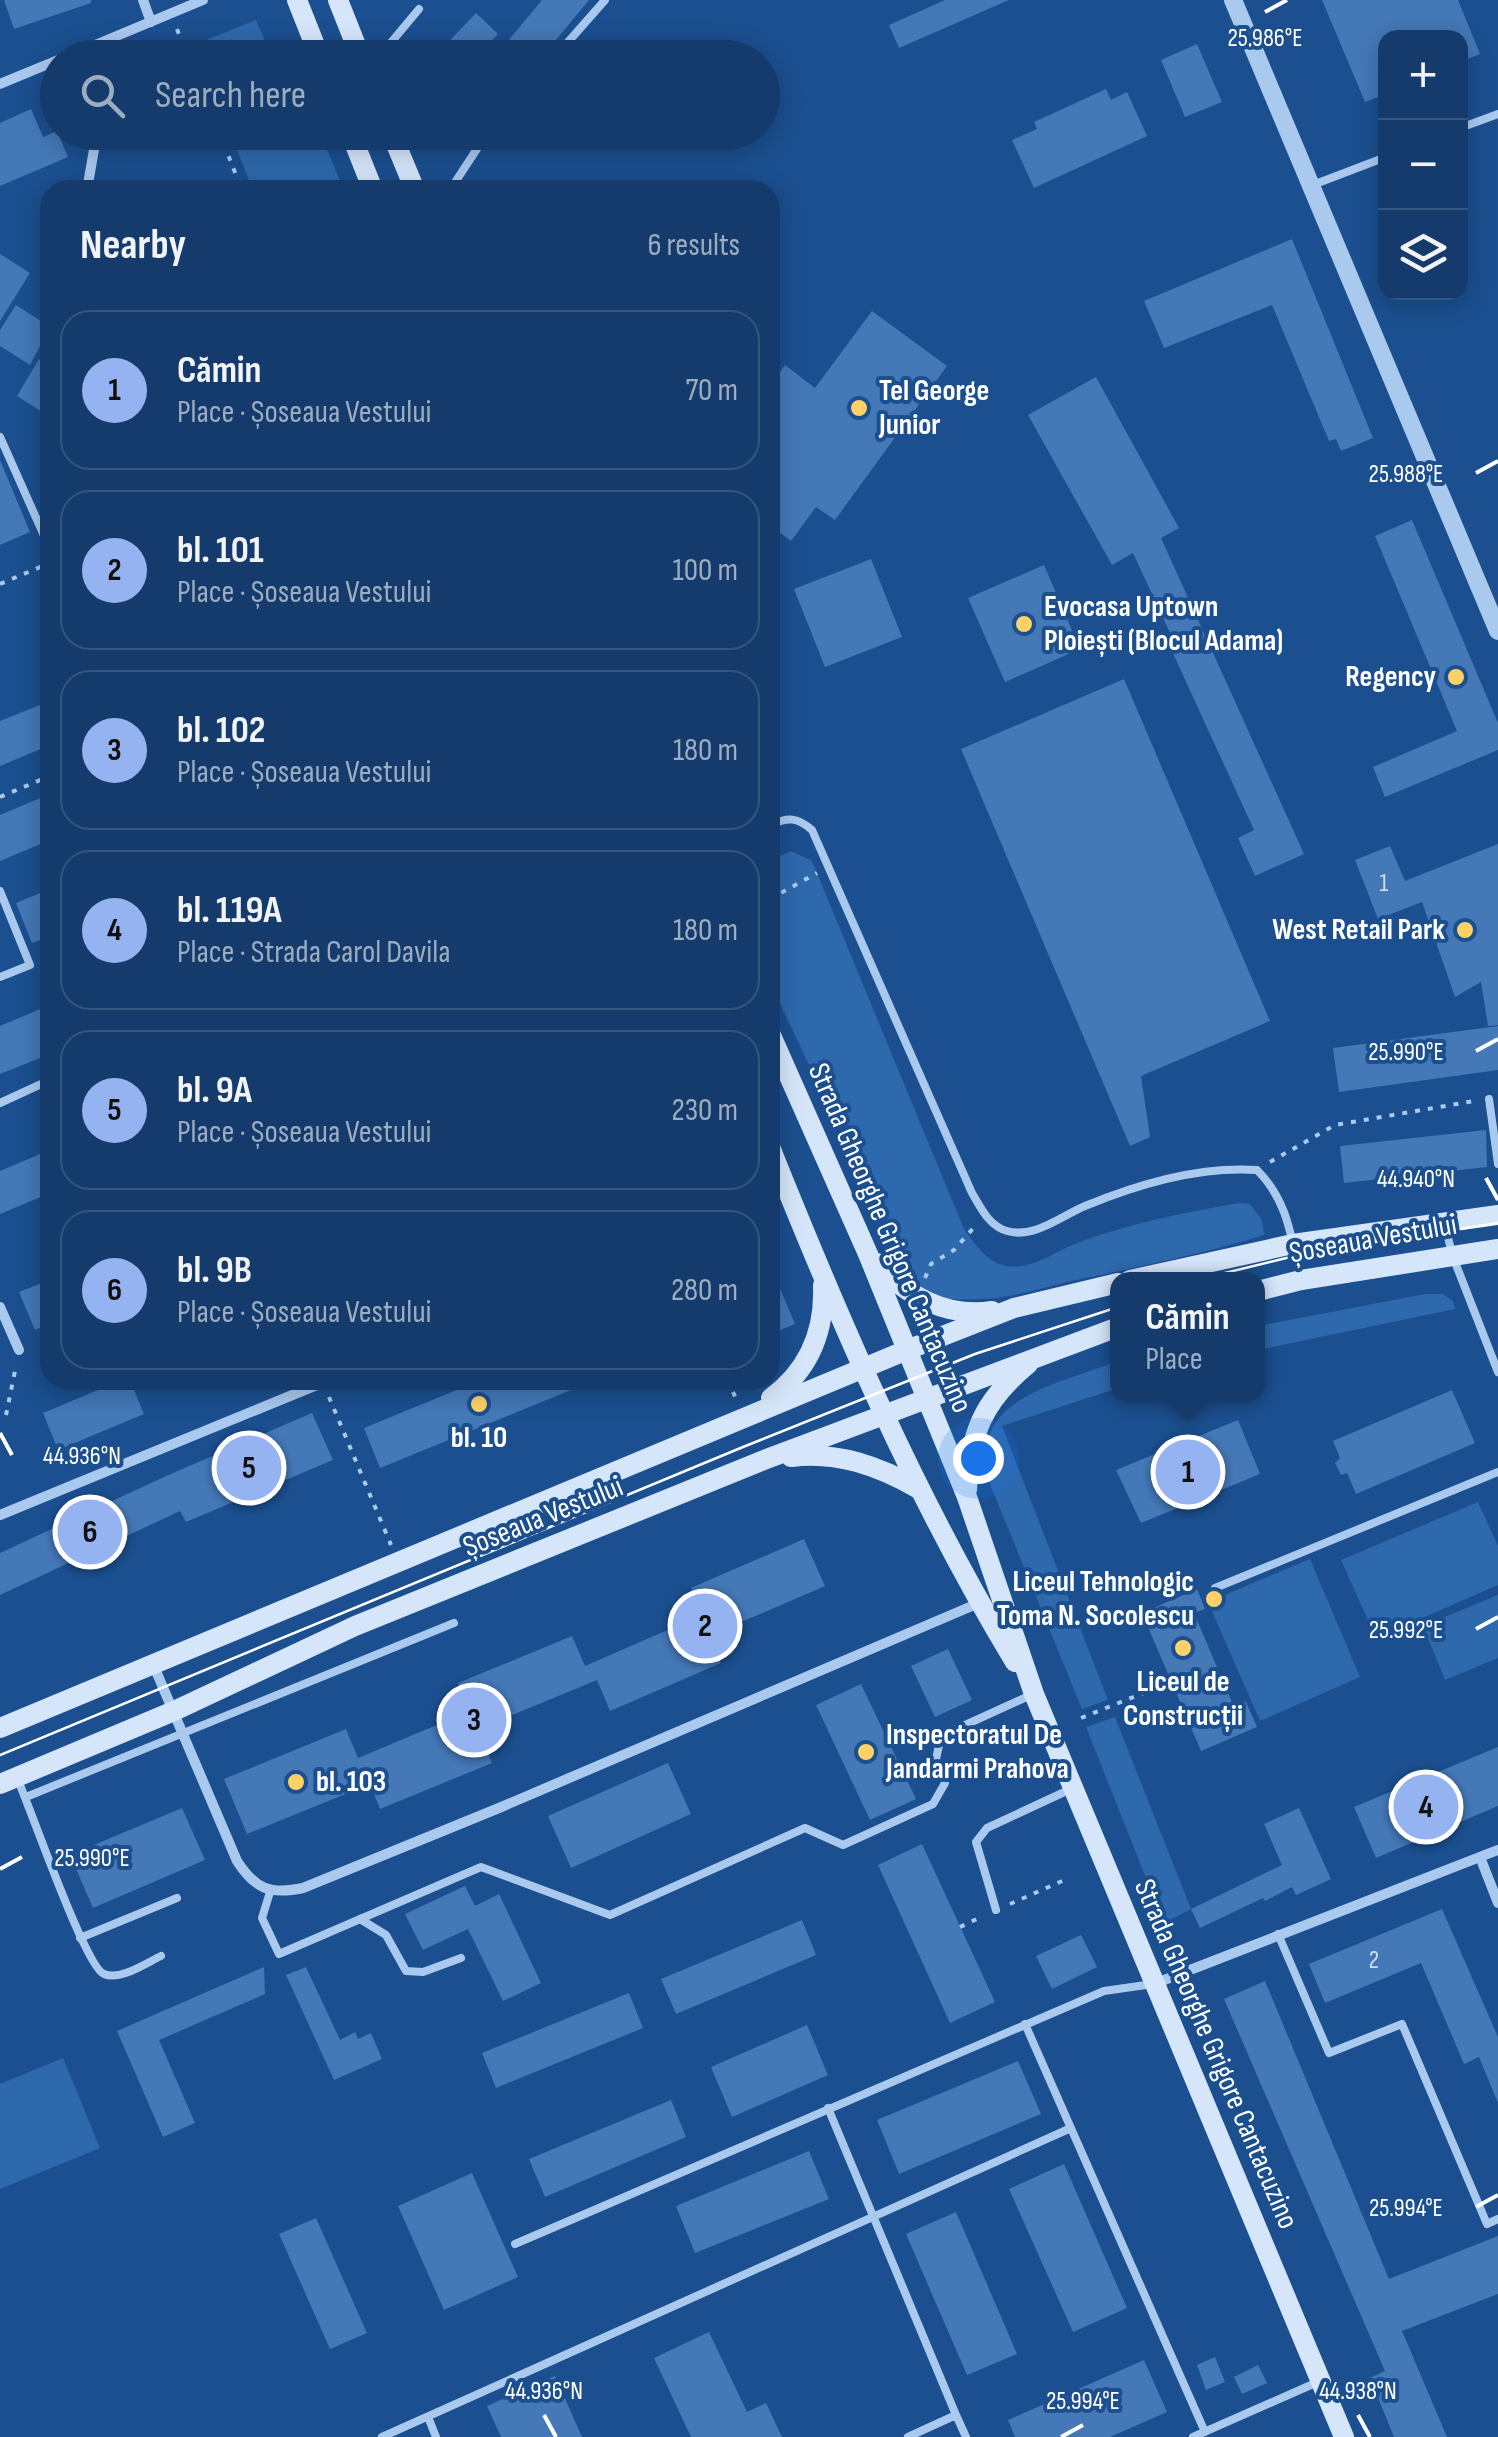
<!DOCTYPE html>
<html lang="en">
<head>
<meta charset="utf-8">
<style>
	:root { --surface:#143b6b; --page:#214673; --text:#f1f3f6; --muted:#9dadc1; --line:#33557e; --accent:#95b2f1 }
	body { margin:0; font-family:"Sofia Sans Condensed",sans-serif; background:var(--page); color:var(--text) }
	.controls { position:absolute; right:30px; top:30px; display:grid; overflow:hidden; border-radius:20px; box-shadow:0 5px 25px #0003 }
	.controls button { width:90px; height:90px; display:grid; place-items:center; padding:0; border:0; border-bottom:2px solid var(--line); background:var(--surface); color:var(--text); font:50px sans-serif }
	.you { position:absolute; left:978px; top:1458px; width:35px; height:35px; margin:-25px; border:8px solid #fff; border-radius:50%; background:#1a73e8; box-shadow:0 0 0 15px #1a73e833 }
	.badge { display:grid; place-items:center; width:65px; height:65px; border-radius:50%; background:var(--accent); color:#111; font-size:32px; font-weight:700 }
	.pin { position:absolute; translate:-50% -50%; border:5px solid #fff; box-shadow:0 2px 10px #0006 }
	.popup { position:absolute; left:1110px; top:1272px; width:155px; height:130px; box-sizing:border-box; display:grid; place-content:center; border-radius:20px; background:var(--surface); filter:drop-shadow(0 2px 8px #0005); font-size:32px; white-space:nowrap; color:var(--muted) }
	.popup b { font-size:38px; color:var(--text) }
	.popup::after { content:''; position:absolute; left:50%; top:100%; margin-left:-20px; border:20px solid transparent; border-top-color:var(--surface) }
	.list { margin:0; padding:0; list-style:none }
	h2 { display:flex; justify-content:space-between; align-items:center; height:130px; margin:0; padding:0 40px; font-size:42px }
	h2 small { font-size:32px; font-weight:400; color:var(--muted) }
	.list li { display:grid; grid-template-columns:65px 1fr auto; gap:30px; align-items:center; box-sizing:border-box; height:160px; margin:0 20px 20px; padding:0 20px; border:2px solid var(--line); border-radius:30px }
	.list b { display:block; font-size:38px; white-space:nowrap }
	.list p { margin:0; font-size:32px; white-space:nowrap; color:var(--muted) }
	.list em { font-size:32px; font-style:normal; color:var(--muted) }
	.icon { flex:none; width:55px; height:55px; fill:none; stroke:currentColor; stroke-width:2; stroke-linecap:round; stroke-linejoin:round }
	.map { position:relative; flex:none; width:1498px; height:2437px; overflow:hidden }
	.search { position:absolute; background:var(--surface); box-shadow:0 5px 25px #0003; left:40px; top:40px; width:740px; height:110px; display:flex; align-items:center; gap:25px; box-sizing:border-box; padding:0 35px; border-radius:55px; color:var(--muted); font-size:38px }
	.panel { position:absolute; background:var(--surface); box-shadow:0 5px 25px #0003; left:40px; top:180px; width:740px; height:1210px; border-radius:30px }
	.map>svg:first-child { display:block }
	.green { fill:#2e69ad }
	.building { fill:#4478b7 }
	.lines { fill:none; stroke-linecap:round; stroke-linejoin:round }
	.path { stroke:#a9c9ee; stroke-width:4; stroke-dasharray:5 8; stroke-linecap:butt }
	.service { stroke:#a9c9ee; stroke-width:8 }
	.minor { stroke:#a9c9ee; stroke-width:10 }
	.tertiary { stroke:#a9c9ee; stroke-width:18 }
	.secondary { stroke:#d6e6fa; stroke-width:20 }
	.tram { stroke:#fff; stroke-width:2.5 }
	.ticks { fill:none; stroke:#fff; stroke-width:4 }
	.poi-dot { fill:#ffd166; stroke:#1b4f8f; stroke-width:4 }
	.labels { text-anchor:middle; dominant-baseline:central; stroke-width:8; stroke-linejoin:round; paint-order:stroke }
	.number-label { font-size:25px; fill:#d0dded }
	.poi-label { font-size:30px; font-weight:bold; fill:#fff; stroke:#1b4f8f; text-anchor:start }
	.street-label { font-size:30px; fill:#fff; stroke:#1b4f8f }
	.ticks-label { font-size:25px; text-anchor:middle; fill:#fff; stroke:#1b4f8f; stroke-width:8; stroke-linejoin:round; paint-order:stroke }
</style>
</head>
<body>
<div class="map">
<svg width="1498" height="2437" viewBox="0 0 1498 2437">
	<rect width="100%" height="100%" fill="#1b4f8f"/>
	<path class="green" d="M256 20 272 57H199L194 45Z
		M230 133H320L344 190H253Z
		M791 851 812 861 964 1229C975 1244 985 1260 1003 1265 1029 1272 1052 1253 1075 1244 1129 1223 1183 1213 1239 1203L1250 1204 1262 1220 1264 1235C1201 1254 1136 1268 1071 1281 1042 1288 1011 1298 982 1299 963 1300 939 1301 922 1291 887 1270 869 1201 855 1165 843 1131 841 1085 808 1063L770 982V861Z
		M1425 1294H1443L1453 1301 1455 1309 1258 1350V1326Z
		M1118 1361V1388L1002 1426 1108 1700 1082 1709 992 1489C961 1399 1054 1386 1118 1361Z
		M1478 1502 1498 1546V1585L1376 1638 1341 1560Z
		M1310 1559 1360 1677 1260 1721 1208 1602Z
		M1498 1595V1658L1445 1680 1423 1626Z
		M1115 1717 1191 1909 1164 1923 1086 1727Z
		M63 2058 100 2148 0 2189V2084Z"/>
	<path class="building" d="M4 0H91V3L14 29Z
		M542 0H589L541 58H494Z
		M945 0H1009L899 48 889 25Z
		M1322 0H1458L1480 54 1460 62V38H1386V94L1365 102Z
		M476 13 498 34 475 58H433Z
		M1197 44 1222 102 1185 117 1161 60Z
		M1106 89 1111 100 1127 92 1147 136 1034 188 1012 140 1037 129 1034 122Z
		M31 109 43 137 57 131 68 157 0 186V123Z
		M1292 239 1373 438 1341 451 1336 439 1329 441 1272 305 1164 348 1144 301Z
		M0 254 30 273 0 321Z
		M16 305 50 327 30 365 0 346V330Z
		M872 311 947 366 835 520 816 507 791 541 770 525V385L785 365 815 388Z
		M39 359 50 367V417L17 396Z
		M1096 377 1179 528 1161 538 1304 854 1255 876 1238 838 1254 830 1171 649 1176 646 1133 553 1112 565 1028 415Z
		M0 460 30 532 0 545Z
		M1412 520 1498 723V750L1385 797 1373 767 1457 731 1375 536Z
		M871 559 902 637 825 667 794 589Z
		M1044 565 1080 649 1005 682 968 598Z
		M1124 679 1270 1021 1141 1076 1150 1137 1130 1146 961 749Z
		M50 701V745L0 766V721Z
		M50 794V840L0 861V815Z
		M1498 844V1025L1488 1026 1481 982 1455 997 1422 902 1378 919 1355 860 1390 846 1405 881Z
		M50 889V936L32 943 16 903Z
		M50 1005V1054L0 1074V1026Z
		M1498 1026V1070L1339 1092 1333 1048Z
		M1486 1130 1487 1167 1344 1183 1340 1146Z
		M50 1150V1193L0 1214V1171Z
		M770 1265 795 1324 770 1334Z
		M50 1280V1323L35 1330 19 1292Z
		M122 1380H130L144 1414 58 1450 43 1413Z
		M481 1380 593 1381 380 1468 364 1428Z
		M1452 1390 1475 1443 1356 1494 1347 1473 1341 1475 1335 1463 1340 1458 1333 1441Z
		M312 1413 333 1460 186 1522 180 1511 0 1595V1553L166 1476Z
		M1238 1420 1260 1474 1141 1523 1116 1470Z
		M804 1539 825 1586 709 1636 721 1663 610 1711 597 1680 478 1729 492 1763 380 1809 370 1784 247 1834 224 1779 346 1729 358 1758 470 1711 458 1683 572 1636 585 1666 702 1615 691 1588Z
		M1197 1589 1205 1609 1194 1613 1234 1707 1246 1702 1257 1727 1201 1751 1142 1613Z
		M948 1649 972 1700 935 1717 911 1666Z
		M861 1684 916 1799 870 1820 816 1705Z
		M1498 1747V1806L1376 1858 1354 1807Z
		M668 1763 691 1814 571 1868 548 1816Z
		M182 1808 205 1860 93 1908 70 1855Z
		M1299 1808 1331 1879 1296 1895 1292 1887 1265 1901 1263 1898 1200 1928 1191 1909 1282 1865 1264 1824Z
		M922 1844 995 2002 950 2023 878 1865Z
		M465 1886 475 1906 499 1894 541 1983 503 2001 468 1929 423 1950 405 1914Z
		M1442 1909 1498 2037V2103L1479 2057 1464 2064 1421 1963 1325 2003 1309 1964Z
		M802 1920 816 1955 676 2014 661 1979Z
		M1081 1935 1097 1967 1052 1989 1036 1956Z
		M264 1967 265 1994 159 2040 195 2123 163 2137 117 2031Z
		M306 1967 340 2040 355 2032 358 2039 371 2033 382 2059 334 2080 286 1975Z
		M1265 1981 1389 2279 1498 2236V2294L1402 2331 1447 2437H1394L1370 2378 1385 2371 1224 1999Z
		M629 1993 643 2028 496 2088 482 2053Z
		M807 2025 828 2075 732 2117 711 2067Z
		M1018 2061 1041 2114 899 2174 877 2120Z
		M671 2100 686 2137 545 2197 529 2159Z
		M809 2151 829 2199 695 2253 676 2206Z
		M1064 2164 1127 2308 1073 2332 1009 2189Z
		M472 2173 518 2277 444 2310 398 2206Z
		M956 2212 1017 2354 967 2375 906 2234Z
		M316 2218 367 2333 330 2349 279 2234Z
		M709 2332 747 2412 766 2403 782 2437H691L654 2358Z
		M1215 2357 1225 2382 1206 2390 1197 2365Z
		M1144 2360 1167 2412 1110 2437H1015L1008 2420Z
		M1258 2365 1267 2383 1242 2394 1234 2377Z
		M555 2376 582 2437H501L487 2406Z"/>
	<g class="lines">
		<path class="path" d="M177 29 188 58
			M219 132 242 190
			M0 584 50 563
			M0 797 50 776
			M770 899 817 873
			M1270 1162 1335 1125 1474 1101
			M925 1278 931 1264 954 1250 976 1225
			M728 1380 736 1399
			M329 1397 391 1545
			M6 1415 16 1366
			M1081 1718 1171 1682
			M1010 1904 1069 1878
			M960 1927 983 1916"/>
		<path class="service" d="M378 58 419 9
			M554 58 605 0
			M1460 128 1498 114
			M1310 186 1386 157
			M450 190 488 132
			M0 437 50 549
			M770 825C788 817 797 817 812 830L972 1193C981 1208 989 1226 1007 1231 1034 1239 1061 1216 1085 1206 1138 1184 1200 1166 1257 1170 1288 1201 1291 1237 1301 1279
			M0 891 30 965 0 977
			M1489 1099 1498 1164
			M0 1103 50 1080
			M1445 1226 1453 1257 1498 1372
			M1215 1588 1498 1472
			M17 1778C30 1806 85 1967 104 1974 120 1981 146 1963 161 1956
			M26 1797 454 1623
			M270 1892 262 1918 279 1954 481 1867 610 1915 805 1828 843 1845 933 1804 945 1783 936 1759 941 1736 1031 1695
			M996 1910 976 1842 987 1828 1073 1788
			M360 1919 386 1935 406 1971 423 1972 461 1958
			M1278 1934 1329 2053 1402 2024 1487 2224 1498 2219
			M80 1938 177 1898
			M1025 2024 1205 2432
			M828 2108 956 2415 908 2437
			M515 2244 1104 1991 1153 1984
			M956 2415 966 2437
			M428 2417 436 2437
			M382 2437 1071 2128
			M1193 2437 1320 2381"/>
		<path class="minor" d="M143 0 151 22
			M64 58 203 0
			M0 84 58 60
			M87 190 97 132
			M0 1307 19 1350
			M0 1515 329 1380
			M153 1664 237 1861C255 1889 270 1895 303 1888L499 1808 979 1603
			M1480 1857 1498 1903
			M1154 1984 1498 1850"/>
		<path class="tertiary" d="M1233 0 1498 631"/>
		<path class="secondary" d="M297 0 320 58
			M338 0 361 58
			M350 132 373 190
			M391 132 415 190
			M770 1033 868 1254 967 1497 1034 1694 1344 2437
			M770 1147C841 1324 916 1499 1015 1662
			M877 1263C906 1296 947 1318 992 1311
			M1130 1280 1293 1244 1498 1215
			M1258 1291 1301 1280 1498 1249
			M771 1398C809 1370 825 1332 823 1285
			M791 1457C837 1451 879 1466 919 1489
			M967 1490C970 1433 983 1401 1028 1364
			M0 1728 907 1350 1014 1308 1118 1283
			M0 1784 174 1711 355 1626 764 1460 1118 1327"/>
		<path class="tram" d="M1196 1280 1311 1252 1498 1223
			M0 1755 743 1447 975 1354 1118 1307"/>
	</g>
	<path class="ticks" d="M1265 12 1287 0M1476 473 1498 461M1476 1051 1498 1039M1486 1178 1498 1200M0 1433 12 1455M1476 1629 1498 1617M0 1869 22 1857M1476 2207 1498 2195M544 2415 556 2437M1358 2415 1370 2437M1061 2437 1083 2425"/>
	<g class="poi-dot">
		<circle cx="859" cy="408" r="10"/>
		<circle cx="1024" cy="624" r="10"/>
		<circle cx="1456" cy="677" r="10"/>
		<circle cx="1465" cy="930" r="10"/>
		<circle cx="479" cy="1404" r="10"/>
		<circle cx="1214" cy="1599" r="10"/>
		<circle cx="1183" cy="1648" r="10"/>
		<circle cx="866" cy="1752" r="10"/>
		<circle cx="296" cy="1782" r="10"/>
	</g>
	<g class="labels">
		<g class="number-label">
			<text x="1384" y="883">1</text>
			<text x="1374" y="1960">2</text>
		</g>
		<g class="poi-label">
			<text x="879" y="391">Tel George<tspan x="879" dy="34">Junior</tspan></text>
			<text x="1044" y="607">Evocasa Uptown<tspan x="1044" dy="34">Ploiești (Blocul Adama)</tspan></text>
			<text x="1436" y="677" text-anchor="end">Regency</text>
			<text x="1445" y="930" text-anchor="end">West Retail Park</text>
			<text x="479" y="1438" text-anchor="middle">bl. 10</text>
			<text x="1194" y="1582" text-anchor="end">Liceul Tehnologic<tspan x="1194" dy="34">Toma N. Socolescu</tspan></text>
			<text x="1183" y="1682" text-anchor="middle">Liceul de<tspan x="1183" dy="34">Construcții</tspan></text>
			<text x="886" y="1735">Inspectoratul De<tspan x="886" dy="34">Jandarmi Prahova</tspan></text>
			<text x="316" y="1782">bl. 103</text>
		</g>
		<g class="street-label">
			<text transform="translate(890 1238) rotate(67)">Strada Gheorghe Grigore Cantacuzino</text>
			<text transform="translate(1373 1239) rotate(-10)">Șoseaua Vestului</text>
			<text transform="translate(543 1517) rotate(-22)">Șoseaua Vestului</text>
			<text transform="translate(1216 2054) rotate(67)">Strada Gheorghe Grigore Cantacuzino</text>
		</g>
	</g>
	<g class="ticks-label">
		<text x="1265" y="46">25.986°E</text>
		<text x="1406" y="482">25.988°E</text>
		<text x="1406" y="1060">25.990°E</text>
		<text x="1416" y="1187">44.940°N</text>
		<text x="82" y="1464">44.936°N</text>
		<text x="1406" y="1638">25.992°E</text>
		<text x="92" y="1866">25.990°E</text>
		<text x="1406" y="2216">25.994°E</text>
		<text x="544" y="2399">44.936°N</text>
		<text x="1358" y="2399">44.938°N</text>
		<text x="1083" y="2409">25.994°E</text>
	</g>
</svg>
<div class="controls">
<button>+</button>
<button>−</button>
<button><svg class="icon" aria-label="layers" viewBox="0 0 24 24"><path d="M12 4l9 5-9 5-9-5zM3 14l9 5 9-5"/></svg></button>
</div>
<div class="you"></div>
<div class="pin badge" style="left:1188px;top:1472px">1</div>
<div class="popup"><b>Cămin</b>Place</div>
<div class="pin badge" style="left:705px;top:1626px">2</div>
<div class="pin badge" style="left:474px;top:1720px">3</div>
<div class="pin badge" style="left:1426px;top:1807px">4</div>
<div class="pin badge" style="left:249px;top:1468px">5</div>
<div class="pin badge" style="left:90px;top:1532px">6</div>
<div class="search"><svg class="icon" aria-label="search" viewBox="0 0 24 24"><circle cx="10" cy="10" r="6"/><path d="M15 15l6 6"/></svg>Search here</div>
<section class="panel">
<h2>Nearby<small>6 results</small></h2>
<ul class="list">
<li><span class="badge">1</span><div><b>Cămin</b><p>Place · Șoseaua Vestului</p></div><em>70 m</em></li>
<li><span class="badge">2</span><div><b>bl. 101</b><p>Place · Șoseaua Vestului</p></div><em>100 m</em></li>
<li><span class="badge">3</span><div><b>bl. 102</b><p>Place · Șoseaua Vestului</p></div><em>180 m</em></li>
<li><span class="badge">4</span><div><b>bl. 119A</b><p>Place · Strada Carol Davila</p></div><em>180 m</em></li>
<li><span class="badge">5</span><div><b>bl. 9A</b><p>Place · Șoseaua Vestului</p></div><em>230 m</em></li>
<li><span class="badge">6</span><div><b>bl. 9B</b><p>Place · Șoseaua Vestului</p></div><em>280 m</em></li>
</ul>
</section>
</div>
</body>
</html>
